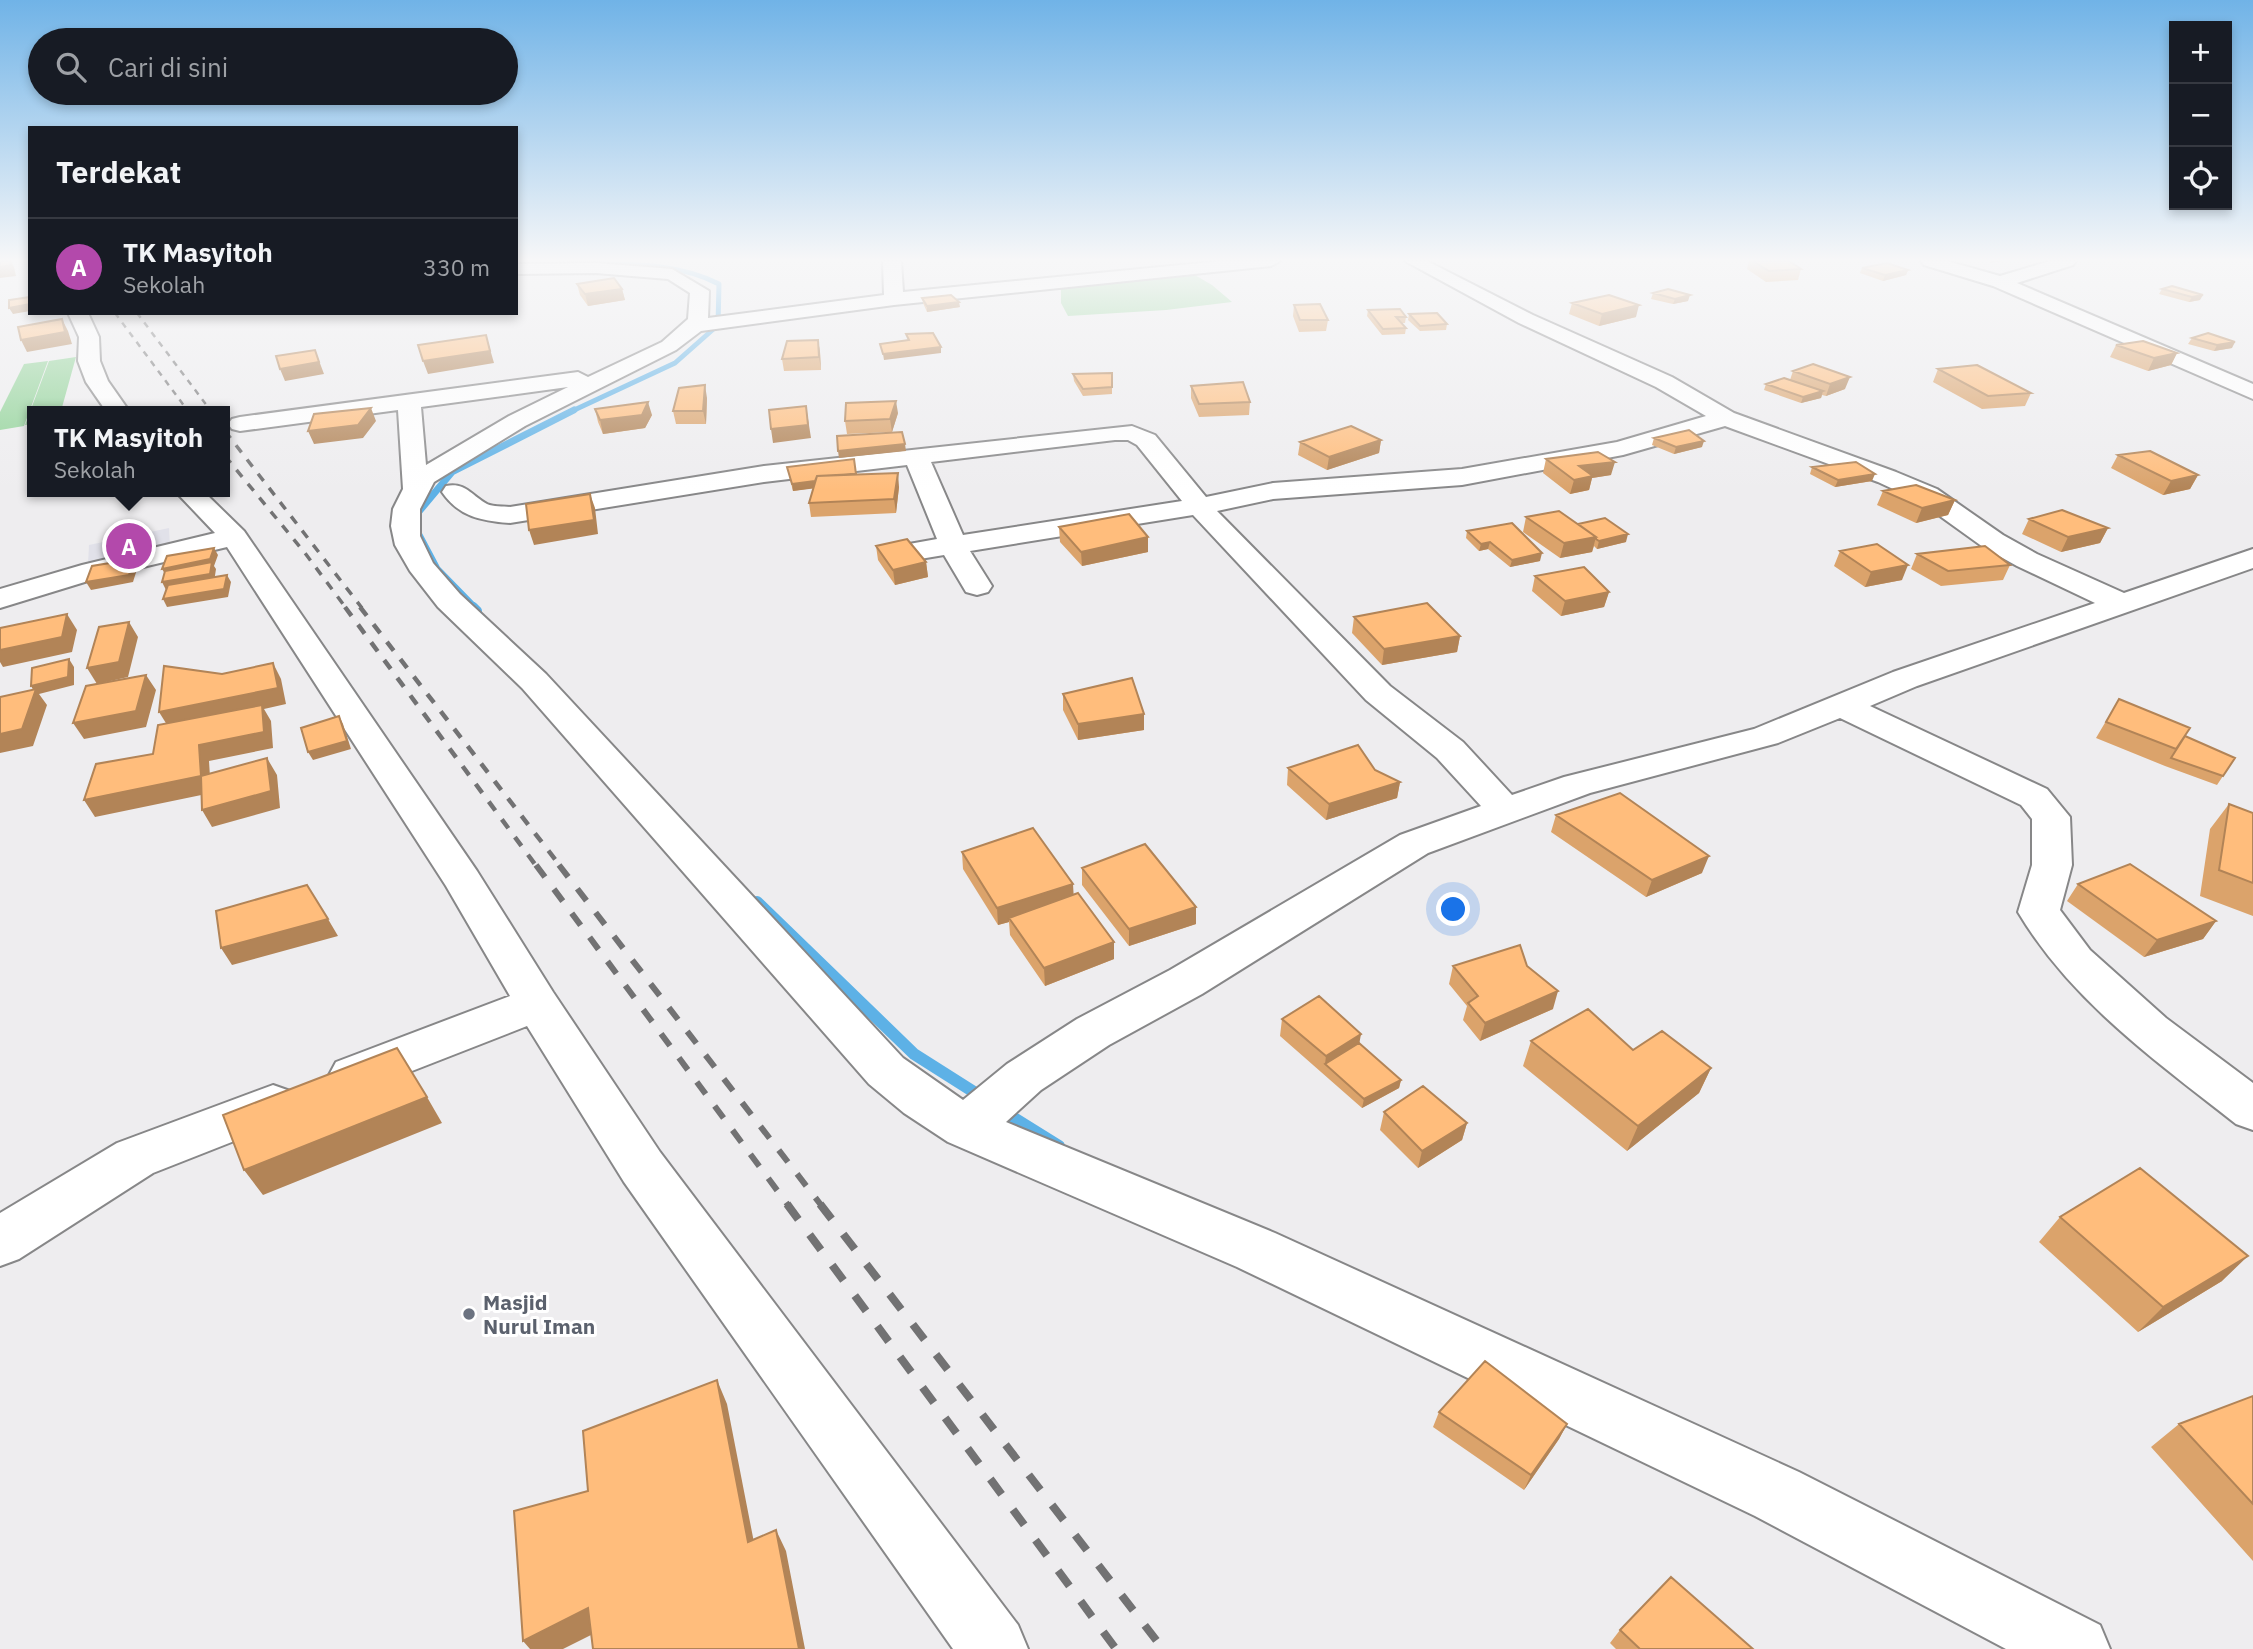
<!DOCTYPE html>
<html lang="id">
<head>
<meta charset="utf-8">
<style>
	:root { --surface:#171b24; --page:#242831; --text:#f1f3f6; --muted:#9ea1a6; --line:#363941; --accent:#b349ab }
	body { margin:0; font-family:"IBM Plex Sans",sans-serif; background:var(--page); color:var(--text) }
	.controls { position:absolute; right:21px; top:21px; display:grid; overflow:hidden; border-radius:0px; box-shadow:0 4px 10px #0003 }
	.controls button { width:63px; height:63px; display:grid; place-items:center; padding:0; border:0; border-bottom:2px solid var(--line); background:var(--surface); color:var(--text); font:35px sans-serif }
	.you { position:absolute; left:1454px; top:910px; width:24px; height:24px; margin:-18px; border:5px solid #fff; border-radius:50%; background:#1a73e8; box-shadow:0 0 0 10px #1a73e833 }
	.badge { display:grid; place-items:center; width:46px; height:46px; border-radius:50%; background:var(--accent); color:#fff; font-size:23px; font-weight:700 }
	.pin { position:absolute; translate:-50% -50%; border:4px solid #fff; box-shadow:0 2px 7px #0006 }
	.popup { position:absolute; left:27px; top:406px; width:203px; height:91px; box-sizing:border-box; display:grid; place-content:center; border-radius:0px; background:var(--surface); filter:drop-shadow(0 2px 5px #0005); font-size:23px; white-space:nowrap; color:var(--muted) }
	.popup b { font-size:26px; color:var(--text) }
	.popup::after { content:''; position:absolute; left:50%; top:100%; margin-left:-14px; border:14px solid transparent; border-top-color:var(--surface) }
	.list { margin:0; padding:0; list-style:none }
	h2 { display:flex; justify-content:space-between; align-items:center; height:91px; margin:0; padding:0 28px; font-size:30px }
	h2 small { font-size:23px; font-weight:400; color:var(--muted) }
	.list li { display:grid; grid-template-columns:46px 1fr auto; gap:21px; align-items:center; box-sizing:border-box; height:98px; padding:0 28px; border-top:2px solid var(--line) }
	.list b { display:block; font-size:26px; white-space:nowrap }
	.list p { margin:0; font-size:23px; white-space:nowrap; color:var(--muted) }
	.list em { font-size:23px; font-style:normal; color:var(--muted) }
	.icon { flex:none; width:38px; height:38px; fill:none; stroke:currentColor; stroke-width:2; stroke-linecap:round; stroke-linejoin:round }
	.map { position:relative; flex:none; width:2253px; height:1649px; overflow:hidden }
	.search { position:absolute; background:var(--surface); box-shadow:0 4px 10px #0003; left:28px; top:28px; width:490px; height:77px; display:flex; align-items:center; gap:18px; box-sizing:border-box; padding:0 24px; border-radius:38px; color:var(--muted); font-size:26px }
	.panel { position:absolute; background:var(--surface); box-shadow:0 4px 10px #0003; left:28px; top:126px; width:490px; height:189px; border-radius:0px }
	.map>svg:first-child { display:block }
	.built { fill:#e1e1e9 }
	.green { fill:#8fd296 }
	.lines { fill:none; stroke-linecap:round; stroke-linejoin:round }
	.stream-far3 { stroke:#5db1e6; stroke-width:5 }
	.stream-far2 { stroke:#5db1e6; stroke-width:7 }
	.stream-far1 { stroke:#5db1e6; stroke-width:10 }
	.stream { stroke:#5db1e6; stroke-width:12 }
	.minor-casing { stroke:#878788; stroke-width:4 }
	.minor { fill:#fff; fill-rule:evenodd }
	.rail-far4 { stroke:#727273; stroke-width:2.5; stroke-dasharray:6 6; stroke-linecap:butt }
	.rail-far3 { stroke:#727273; stroke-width:3.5; stroke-dasharray:9 9; stroke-linecap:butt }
	.rail-far2 { stroke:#727273; stroke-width:4.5; stroke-dasharray:11 11; stroke-linecap:butt }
	.rail-far1 { stroke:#727273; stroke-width:6; stroke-dasharray:15 15; stroke-linecap:butt }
	.rail { stroke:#727273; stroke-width:8; stroke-dasharray:19 19; stroke-linecap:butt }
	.wall { fill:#dba36b }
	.shaded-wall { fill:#b28457 }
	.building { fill:#ffbd7c; stroke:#b28457; stroke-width:2 }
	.worship-dot { fill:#6b7280; stroke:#fff; stroke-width:2.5 }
	.labels { text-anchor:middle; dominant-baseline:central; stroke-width:6; stroke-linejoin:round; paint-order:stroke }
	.near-worship-label { font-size:21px; font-weight:bold; fill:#5b616d; stroke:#fff; text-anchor:start }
</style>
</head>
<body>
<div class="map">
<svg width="2253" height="1649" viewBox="0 0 2253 1649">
	<rect width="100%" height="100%" fill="#eeedef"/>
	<path class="built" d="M169 528 170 547 88 564 89 545Z"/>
	<path class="green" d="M1188 271 1212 285 1232 302 1166 310 1068 316 1061 303V284Z
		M76 357 61 411H33V424L25 425 49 361Z
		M48 361 24 426 0 430V412L24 364Z"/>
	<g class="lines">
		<path class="stream-far3" d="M570 412 675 363 718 325 719 284C682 265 640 264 599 264"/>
		<path class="stream-far2" d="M411 521 452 472 574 410
			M419 535 437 569 475 608"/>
		<path class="stream-far1" d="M473 607 477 611"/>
		<path class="stream" d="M757 902 914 1054 985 1099
			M1001 1110 1059 1146"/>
		<g class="minor-casing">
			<path id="minor" d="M883 261H901L903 292 1222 261H1280L1271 266 894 305 701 331 676 350 525 426 434 482 420 509V536L433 563 460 594 546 674 903 1058 963 1100 1007 1064 1077 1019 1170 970 1400 835 1481 806 1437 758 1366 700 1193 515 970 551 992 586 988 592 977 595 966 592 944 555 908 561 898 558 894 552 898 546 937 539 907 465 764 482 510 523C482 521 459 517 442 492L446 486C465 482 471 495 487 504 493 507 503 506 510 507L764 466 1132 426 1155 435 1206 497 1273 483 1462 469 1617 442 1706 416 1656 387 1519 323 1405 261H1427L1533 315 1672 377 1734 413 1896 472 1937 489 2003 535 2037 554 2124 593 2253 549V568L1917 686 1870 706 2047 789 2070 817 2072 865 2060 910 2090 950 2166 1018 2253 1083V1130L2236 1124C2156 1061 2071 1001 2018 912L2032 865V819L2021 805 1840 718 1778 743 1590 793 1428 853 1202 994 1109 1045 1041 1090 1006 1122 1275 1233 1799 1472 2100 1625 2110 1649H2006L1755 1516 1237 1267 948 1142 904 1113 869 1084 522 688 438 607 410 571 395 545 391 526 393 509 403 489 398 410 240 431 232 429 228 424 232 419 240 417 578 372 588 377 662 342 688 319 690 293 668 279 596 273 516 274V264L596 263 672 269 709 291 708 318 884 295ZM568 387 509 416 426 465 421 407ZM1725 426 1878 482 1919 501 1983 547 2017 566 2095 603 1893 672 1754 729 1564 777 1512 795 1463 742 1390 686 1217 511 1273 499 1462 485 1623 455ZM1115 440H1128L1137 445 1182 501 963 535 931 462Z
				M1921 261H1947L2000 276 2050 261H2076L2073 265 2017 283 2253 384V399L1993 286 1924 265Z
				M68 313H88L99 337 100 361 108 381 129 411H106L86 382 78 361 79 337Z
				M176 492H204L244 531 477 871 553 992 660 1152 1018 1625 1028 1649H953L624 1182 527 1026 353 1094 336 1088 329 1075 336 1062 510 996 446 886 227 547 101 577 0 608V589L82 565 215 533Z
				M273 1085 290 1091 297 1105 290 1119 153 1173 19 1259 0 1266V1213L117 1143Z"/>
		</g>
		<use href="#minor" class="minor"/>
		<path class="rail-far4" d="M115 313 188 411
			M137 313 211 411"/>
		<path class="rail-far3" d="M225 431 362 608
			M225 456 305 553 346 608"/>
		<path class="rail-far2" d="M345 607 537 867
			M360 607 561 867"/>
		<path class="rail-far1" d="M536 865 788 1205
			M559 865 821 1205"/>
		<path class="rail" d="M787 1204 1116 1649
			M820 1204 1163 1649"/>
	</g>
	<path class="wall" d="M1749 261H1789L1801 269 1798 280 1766 282 1747 269Z
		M1862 268 1908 270 1906 275 1883 281 1860 273Z
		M577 284 622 289 625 300 588 306 580 295Z
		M2172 286 2200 300 2189 302 2159 294 2162 289Z
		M1653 293 1688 301 1673 304 1651 299Z
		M922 298 960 307 927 312 923 303Z
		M1572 303 1636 317 1599 326 1569 314Z
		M1294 305 1328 320 1326 331 1299 332 1293 316Z
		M1368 310 1406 317 1405 323H1401L1406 328 1405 334 1382 335 1367 316Z
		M1409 314 1447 324 1446 330 1420 331 1408 320Z
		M2192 338 2232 348 2214 351 2188 344Z
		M818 340 820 352 821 370 784 371 782 359Z
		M2116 345 2177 353 2171 365 2148 371 2110 357Z
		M1938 369 2031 393 2025 406 1982 409 1933 382Z
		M1793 371 1845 389 1826 396 1822 395 1821 398 1801 403 1764 390 1766 384 1790 380Z
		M1112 373V394L1083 396 1074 381 1073 374Z
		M1191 386 1250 402 1249 415 1199 417 1191 398Z
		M707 398 706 424H676L673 411Z
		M595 409 652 415 645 428 603 434 598 422Z
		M898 413 892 432 847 434 845 421Z
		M1654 438 1702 447 1674 454 1652 445Z
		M1381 440 1379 453 1327 470 1298 455 1300 442Z
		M2118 455 2198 475 2190 489 2163 495 2111 468Z
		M1546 459 1611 475 1592 478 1589 490 1570 494 1543 473Z
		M787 467 856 474 899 487 896 513 811 517 809 503 813 488 793 491Z
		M1812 467 1872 481 1835 487 1810 474Z
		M1883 491 1955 500 1948 515 1916 523 1877 505Z
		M1526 517 1578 524 1626 542 1597 549 1594 546 1592 552 1560 558 1523 532Z
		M2029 519 2108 528 2100 543 2061 552 2022 534Z
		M1059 527 1148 552 1082 566 1060 542Z
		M1467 531 1540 561 1510 567 1488 549 1479 551 1466 538Z
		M876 546 926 562 928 577 895 585 878 560Z
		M1840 551 1902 580 1865 587 1834 566Z
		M1917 554 2010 565 2003 580 1941 586 1911 569Z
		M1535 576 1609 592 1604 607 1561 616 1532 591Z
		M1354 617 1460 636 1457 652 1382 665 1352 633Z
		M1063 694 1144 714V730L1078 740 1063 710Z
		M2119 699 2185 736 2223 776 2217 785 2165 766 2096 738Z
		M1288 768 1375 770 1400 782 1397 798 1326 820 1287 785Z
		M2229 804 2253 813V916L2200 896 2210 829Z
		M1556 815 1702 873 1646 897 1551 832Z
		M962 852 1073 894 1114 959 1045 986 1010 935 1009 922 998 925 963 869Z
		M1082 868 1196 924 1129 946 1082 885Z
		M2078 884 2216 921 2203 939 2144 957 2067 901Z
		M1453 966H1527L1553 1009 1480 1041 1463 1020 1467 1006 1449 984Z
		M1282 1019 1401 1080 1399 1088 1362 1108 1280 1036Z
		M1531 1041 1633 1050 1711 1068 1699 1093 1627 1151 1523 1066Z
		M1384 1112 1467 1123 1462 1140 1418 1168 1380 1130Z
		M2060 1217 2222 1281 2138 1332 2039 1242Z
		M2253 1396V1561L2151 1447 2179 1424Z
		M1439 1412 1567 1424 1559 1439 1524 1490 1433 1427Z
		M1620 1630 1753 1649H1616L1610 1643Z"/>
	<path class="shaded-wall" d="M10 261H11L14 267 16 276 0 278V267Z
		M1991 261H2004L1990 263Z
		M1908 270 1906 275 1883 281 1885 275Z
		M622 289 625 300 588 306 585 294Z
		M1690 295 1688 301 1673 304 1675 299Z
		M2203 295 2200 300 2189 302 2192 297Z
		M959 302 960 307 927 312V306Z
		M30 304V311L13 314 9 308Z
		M1639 305 1636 317 1599 326 1602 314Z
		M62 319 68 331 72 344 27 352 21 340Z
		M486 335 494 363 428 374 423 361Z
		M818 340 820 352 821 370 819 357Z
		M2235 342 2232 348 2214 351 2217 345Z
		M941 347V353L884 360 883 354Z
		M315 350 324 374 285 381 280 369Z
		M2177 353 2171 365 2148 371 2154 358Z
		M1850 377 1845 389 1826 396 1830 384Z
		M705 385 707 398 706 424 703 411Z
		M1823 391 1821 398 1801 403 1803 397Z
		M896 401 898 413 892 432 890 419Z
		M648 402 652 415 645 428 603 434 600 420Z
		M806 406 811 438 773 443 771 429Z
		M371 408 376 421 363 438 314 444 308 431Z
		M1381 440 1379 453 1327 470 1329 457Z
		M1704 441 1702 447 1674 454 1676 447Z
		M905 444 906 451 839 458 838 451Z
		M1615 462 1611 475 1592 478 1589 490 1570 494 1574 480 1579 466Z
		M898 473 899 487 896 513 894 499Z
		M1875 474 1872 481 1835 487 1838 480Z
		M2198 475 2190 489 2163 495 2171 481Z
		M856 477 857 483 793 491 792 484Z
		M590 494 595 508 598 534 534 545 529 530Z
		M1955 500 1948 515 1916 523 1922 508Z
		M2108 528 2100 543 2061 552 2068 537Z
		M1628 534 1626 542 1597 549 1599 541Z
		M1148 537V552L1082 566 1081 552Z
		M1596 537 1592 552 1560 558 1564 543Z
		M1490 542 1488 549 1479 551 1481 544Z
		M214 548 218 555 214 566 216 569 214 582 166 590 162 582 167 577 162 569Z
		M1542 553 1540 561 1510 567 1512 560Z
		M134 559 138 566 133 582 91 590 86 582Z
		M926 562 928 577 895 585 893 570Z
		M1908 565 1902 580 1865 587 1871 572Z
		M227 575 231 582 228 597 167 607 163 599Z
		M1609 592 1604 607 1561 616 1565 601Z
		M67 614 77 630 72 652 3 667 0 662V650Z
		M129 622 138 637 128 677 97 684 87 668Z
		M1460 636 1457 652 1382 665 1384 649Z
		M69 659 74 667V685L39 694 47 705 33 746 0 753V734L35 693 31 686Z
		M273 663 281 679 286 704 264 709 271 721 273 748 209 761 211 793 95 817 84 800 199 745 169 728 159 712Z
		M146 675 156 690 146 727 84 739 73 723Z
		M1144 714V730L1078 740V724Z
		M339 716 343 724 351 749 313 760 308 752Z
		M267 758 277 775 280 808 212 827 202 810Z
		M1400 782 1397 798 1326 820 1329 804Z
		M1709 856 1702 873 1646 897 1652 880Z
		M1073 884 1074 901 1009 918V922L998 925 997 908Z
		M1196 907V924L1129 946V929Z
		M328 919 338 936 232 965 221 948Z
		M2216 921 2203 939 2144 957 2157 940Z
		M1114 942V959L1045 986 1044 968Z
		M1558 991 1553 1009 1480 1041 1485 1023Z
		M1361 1034 1358 1051 1325 1064 1326 1056Z
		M1711 1068 1699 1093 1627 1151 1638 1126Z
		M1401 1080 1399 1088 1362 1108 1364 1099Z
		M427 1097 442 1123 263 1195 244 1170Z
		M1467 1123 1462 1140 1418 1168 1422 1151Z
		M2248 1256 2222 1281 2138 1332 2163 1307Z
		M717 1380 727 1404 758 1563 748 1542Z
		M1567 1424 1559 1439 1524 1490 1531 1475Z
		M776 1530 786 1551 805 1649H799Z
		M588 1608 603 1629 563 1649H530L523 1641Z"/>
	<path class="building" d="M0 261H10L11 265 0 267Z
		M1753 261H1789L1801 269 1769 271Z
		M1887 263 1908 270 1885 275 1862 268Z
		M614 278 622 289 585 294 577 284Z
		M2172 286 2203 295 2192 297 2162 289Z
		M1668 289 1690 295 1675 299 1653 293Z
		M951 295 959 302 927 306 922 298Z
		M1609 295 1639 305 1602 314 1572 303Z
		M30 297V304L9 308V300Z
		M1320 304 1328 320H1300L1294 305Z
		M1400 309 1406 317H1396L1406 328 1383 329 1368 310Z
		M1437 313 1447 324 1420 326 1409 314Z
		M62 319 65 332 21 340 18 327Z
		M933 333 941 347 883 354 880 344 909 340 906 334Z
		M2208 333 2235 342 2217 345 2192 338Z
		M486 335 490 351 423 361 418 345Z
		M818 340 819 357 782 359 787 341Z
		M2143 341 2177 353 2154 358 2116 345Z
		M315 350 319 362 280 369 276 356Z
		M1813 364 1850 377 1830 384 1793 371Z
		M1977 365 2031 393 1988 396 1938 369Z
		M1112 373V387L1083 389 1073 374Z
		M1784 378 1823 391 1803 397 1766 384Z
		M1243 382 1250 402 1199 404 1191 386Z
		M705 385 703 411H673L679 388Z
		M896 401 890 419 845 421 846 403Z
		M648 402 642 415 600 420 595 409Z
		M806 406 808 425 771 429 769 410Z
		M371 408 358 425 308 431 314 414Z
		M1351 426 1381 440 1329 457 1300 442Z
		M1689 430 1704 441 1676 447 1654 438Z
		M902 432 905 444 838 451 837 436Z
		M2150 451 2198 475 2171 481 2118 455Z
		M1598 452 1615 462 1579 466 1593 476 1574 480 1546 459Z
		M854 459 856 474 817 476 815 481 792 484 787 467Z
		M1856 462 1875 474 1838 480 1812 467Z
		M898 473 894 499 809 503 817 476Z
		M1916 485 1955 500 1922 508 1883 491Z
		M590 494 594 520 529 530 526 504Z
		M2062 510 2108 528 2068 537 2029 519Z
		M1559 511 1596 537 1564 543 1526 517Z
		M1129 514 1148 537 1081 552 1059 527Z
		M1605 518 1628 534 1599 541 1596 539V537L1578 524Z
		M1512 523 1542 553 1512 560 1490 542 1481 544 1467 531Z
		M907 539 926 562 893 570 876 546Z
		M1877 544 1908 565 1871 572 1840 551Z
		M1985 546 2010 565 1948 571 1917 554Z
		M214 548 210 559 162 569 167 556Z
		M134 559 129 575 86 582 92 566Z
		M212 562 210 574 162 582 165 571Z
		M1584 567 1609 592 1565 601 1535 576Z
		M227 575 224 589 163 599 168 585Z
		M1427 603 1460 636 1384 649 1354 617Z
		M67 614 62 637 0 650V628Z
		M129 622 119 662 87 668 99 627Z
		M69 659 68 677 31 686 32 668Z
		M273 663 278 688 159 712 164 666 222 674Z
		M146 675 136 711 73 723 86 686Z
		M1132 678 1144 714 1078 724 1063 694Z
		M36 689 22 729 0 734V697Z
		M2119 699 2190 728 2176 749 2106 722Z
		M262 705 264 732 199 745 201 776 84 800 96 764 153 754 158 725Z
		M339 716 347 741 308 752 301 728Z
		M2185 736 2235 758 2223 776 2171 758Z
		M1358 745 1375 770 1400 782 1329 804 1288 768Z
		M267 758 271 791 202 810 201 776Z
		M1620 793 1709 856 1652 880 1556 815Z
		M2229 804 2253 813V883L2219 870Z
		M1033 828 1073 884 997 908 962 852Z
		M1145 844 1196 907 1129 929 1082 868Z
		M2130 864 2216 921 2157 940 2078 884Z
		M307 885 328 919 221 948 216 911Z
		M1078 893 1114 942 1044 968 1009 918Z
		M1520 945 1527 966 1558 991 1485 1023 1468 1003 1478 996 1453 966Z
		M1319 996 1361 1034 1326 1056 1282 1019Z
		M1588 1009 1633 1050 1662 1031 1711 1068 1638 1126 1531 1041Z
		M1359 1043 1401 1080 1364 1099 1325 1064Z
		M397 1048 427 1097 244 1170 223 1115Z
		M1423 1086 1467 1123 1422 1151 1384 1112Z
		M2140 1168 2248 1256 2163 1307 2060 1217Z
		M1485 1361 1567 1424 1531 1475 1439 1412Z
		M717 1380 748 1542 776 1530 799 1649H593L588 1608 523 1641 514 1511 588 1491 583 1431Z
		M2253 1396V1504L2179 1424Z
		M1671 1577 1753 1649H1640L1620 1630Z"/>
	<linearGradient id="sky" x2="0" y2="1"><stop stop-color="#70b3e7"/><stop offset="0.53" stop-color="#f7f7f8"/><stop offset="1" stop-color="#f7f7f8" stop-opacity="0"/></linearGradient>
	<rect width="2253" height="491" fill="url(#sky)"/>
	<circle class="worship-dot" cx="469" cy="1314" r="7"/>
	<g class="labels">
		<g class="near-worship-label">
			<text x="483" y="1302">Masjid<tspan x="483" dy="24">Nurul Iman</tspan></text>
		</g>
	</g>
</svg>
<div class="controls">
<button>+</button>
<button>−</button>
<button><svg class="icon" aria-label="locate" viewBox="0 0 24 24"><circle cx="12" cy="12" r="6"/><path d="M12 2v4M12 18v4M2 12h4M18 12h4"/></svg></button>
</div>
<div class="you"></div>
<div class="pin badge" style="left:129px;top:546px">A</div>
<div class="popup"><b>TK Masyitoh</b>Sekolah</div>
<div class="search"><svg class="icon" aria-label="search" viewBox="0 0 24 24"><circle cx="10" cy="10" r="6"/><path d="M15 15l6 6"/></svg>Cari di sini</div>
<section class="panel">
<h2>Terdekat<small></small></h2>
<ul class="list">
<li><span class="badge">A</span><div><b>TK Masyitoh</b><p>Sekolah</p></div><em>330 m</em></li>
</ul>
</section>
</div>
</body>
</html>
